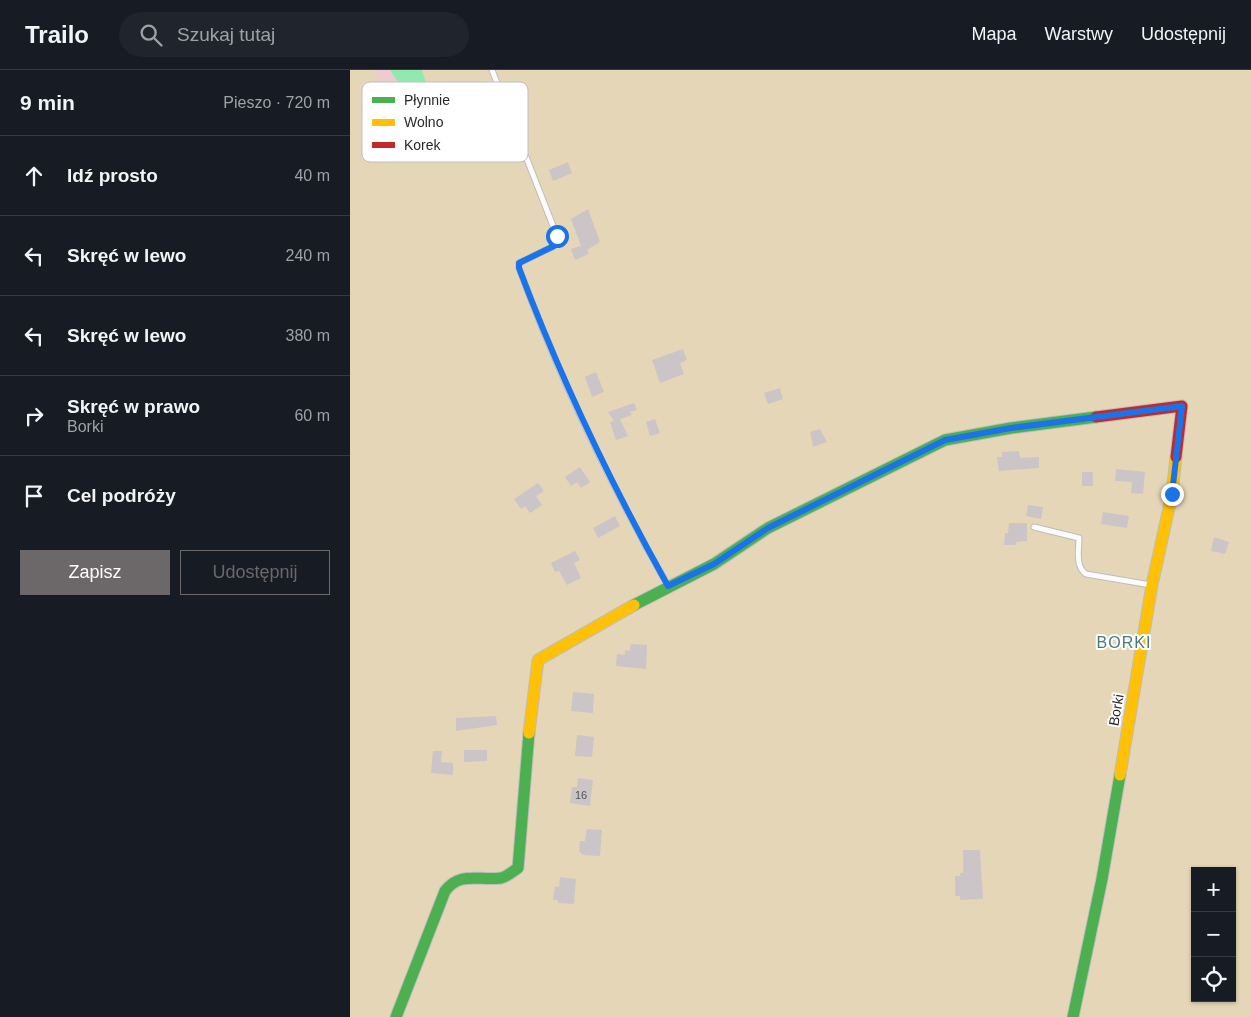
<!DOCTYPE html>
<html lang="pl">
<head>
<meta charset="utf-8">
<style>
	:root { --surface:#171b24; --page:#20242c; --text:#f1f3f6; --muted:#9ea1a6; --line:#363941; --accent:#6c6869 }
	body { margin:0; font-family:Helvetica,sans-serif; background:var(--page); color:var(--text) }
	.controls { position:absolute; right:15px; bottom:15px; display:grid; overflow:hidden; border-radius:0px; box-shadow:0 1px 4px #0004 }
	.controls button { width:45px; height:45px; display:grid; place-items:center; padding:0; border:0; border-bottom:1px solid var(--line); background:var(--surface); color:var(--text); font:25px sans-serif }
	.stop { position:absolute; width:15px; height:15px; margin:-11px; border:4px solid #1a73e8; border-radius:50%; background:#fff }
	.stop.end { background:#1a73e8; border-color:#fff; box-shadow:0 1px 5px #0008 }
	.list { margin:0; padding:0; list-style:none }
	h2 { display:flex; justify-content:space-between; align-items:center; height:65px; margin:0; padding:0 20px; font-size:21px }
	h2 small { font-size:16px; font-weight:400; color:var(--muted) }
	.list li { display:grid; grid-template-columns:32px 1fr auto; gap:15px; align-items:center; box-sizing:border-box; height:80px; padding:0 20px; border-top:1px solid var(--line) }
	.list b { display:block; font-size:19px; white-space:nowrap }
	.list p { margin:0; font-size:16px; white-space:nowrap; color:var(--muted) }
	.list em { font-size:16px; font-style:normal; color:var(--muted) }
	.actions { display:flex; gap:10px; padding:15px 20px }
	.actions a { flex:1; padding:11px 0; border:1px solid var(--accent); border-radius:0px; text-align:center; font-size:18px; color:var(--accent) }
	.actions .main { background:var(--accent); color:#fff }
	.icon { flex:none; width:28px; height:28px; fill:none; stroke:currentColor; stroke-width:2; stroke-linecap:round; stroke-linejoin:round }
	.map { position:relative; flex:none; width:901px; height:947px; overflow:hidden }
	header { display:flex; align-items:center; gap:30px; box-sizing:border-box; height:70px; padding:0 25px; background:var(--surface); border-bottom:1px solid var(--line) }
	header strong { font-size:24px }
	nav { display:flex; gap:28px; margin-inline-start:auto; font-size:18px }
	.search { width:350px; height:45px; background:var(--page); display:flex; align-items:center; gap:12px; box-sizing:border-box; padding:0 18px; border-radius:28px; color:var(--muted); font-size:19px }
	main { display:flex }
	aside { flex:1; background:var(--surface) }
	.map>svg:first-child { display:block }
	.green { fill:#e5d6b8; fill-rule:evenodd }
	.sand { fill:#edcccf }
	.water { fill:#92e9b0 }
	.building { fill:#ccc5c7 }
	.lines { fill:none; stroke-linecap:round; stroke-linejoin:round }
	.lane-casing { stroke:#bdbdbd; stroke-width:7 }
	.fast-casing { stroke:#bdbdbd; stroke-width:13 }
	.slow-casing { stroke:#bdbdbd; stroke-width:13 }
	.jam-casing { stroke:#bdbdbd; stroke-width:13 }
	.lane { stroke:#fcfafa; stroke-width:5 }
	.fast { stroke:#4caf50; stroke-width:11 }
	.slow { stroke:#ffc107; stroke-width:11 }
	.jam { stroke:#c62828; stroke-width:11 }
	.route { stroke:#1a73e8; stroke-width:6 }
	.labels { text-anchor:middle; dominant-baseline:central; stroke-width:4; stroke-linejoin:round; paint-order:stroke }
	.number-label { font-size:11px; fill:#545252 }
	.street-label { font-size:14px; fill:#292929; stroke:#fff }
	.quarter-label { font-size:16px; letter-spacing:1px; fill:#4a7a75; stroke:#fff }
	.key { fill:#fff; stroke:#bfbfbf; stroke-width:1 }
	.key-label { font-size:14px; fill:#292929 }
</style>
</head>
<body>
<header>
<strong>Trailo</strong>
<div class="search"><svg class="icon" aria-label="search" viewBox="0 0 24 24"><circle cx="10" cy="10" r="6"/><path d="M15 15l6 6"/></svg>Szukaj tutaj</div>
<nav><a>Mapa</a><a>Warstwy</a><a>Udostępnij</a></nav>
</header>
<main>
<aside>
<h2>9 min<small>Pieszo · 720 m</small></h2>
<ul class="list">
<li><svg class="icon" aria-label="ahead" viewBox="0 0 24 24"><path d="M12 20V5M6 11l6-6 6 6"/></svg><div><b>Idź prosto</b></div><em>40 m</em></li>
<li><svg class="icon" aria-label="left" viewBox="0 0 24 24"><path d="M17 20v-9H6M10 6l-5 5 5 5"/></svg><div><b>Skręć w lewo</b></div><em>240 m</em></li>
<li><svg class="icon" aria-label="left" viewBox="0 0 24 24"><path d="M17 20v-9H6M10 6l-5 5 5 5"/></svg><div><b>Skręć w lewo</b></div><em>380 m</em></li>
<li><svg class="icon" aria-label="right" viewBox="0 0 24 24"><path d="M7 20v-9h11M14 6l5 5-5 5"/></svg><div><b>Skręć w prawo</b><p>Borki</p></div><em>60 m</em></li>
<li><svg class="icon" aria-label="arrive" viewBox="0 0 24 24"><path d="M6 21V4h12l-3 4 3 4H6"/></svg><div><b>Cel podróży</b></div></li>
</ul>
<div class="actions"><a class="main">Zapisz</a><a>Udostępnij</a></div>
</aside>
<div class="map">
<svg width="901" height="947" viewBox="0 0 901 947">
	<rect width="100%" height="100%" fill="#e8dee1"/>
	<path class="green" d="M0 0H901V947H0ZM845 801H882V928H845Z"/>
	<path class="sand" d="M24 0H40L56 24 49 32H41L34 19 30 20Z"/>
	<path class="water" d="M40 0H72L78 20 71 24H56Z"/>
	<path class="building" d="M218 92 222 103 203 111 199 100Z
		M238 139 250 172 237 180 239 184 225 190 221 179 231 176 221 149Z
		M333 279 337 290 330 293 334 304 310 313 302 290Z
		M246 302 254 322 242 327 235 307Z
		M430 318 433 329 418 334 414 323Z
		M284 333 287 340 280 342 282 345 270 349 278 366 266 370 260 352 264 351 258 342Z
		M305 349 310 363 300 366 296 352Z
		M470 359 477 372 463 377 460 362Z
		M669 381 670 388 689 387V398L649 401 647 387H652V382Z
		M230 397 240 412 231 418 227 412 221 416 215 407Z
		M766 399 795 402 793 424 781 423 782 412 765 411Z
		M732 402H743V416H732Z
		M188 413 194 421 186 426 192 435 180 443 175 436 171 439 164 429Z
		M678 435 693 437 691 449 676 446Z
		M753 442 779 446 777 458 751 454Z
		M265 446 270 456 248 468 243 458Z
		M659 453H677V471L666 472V475H654L655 463H658Z
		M864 467 879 472 875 484 861 481Z
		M225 481 230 490 224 493 231 508 217 515 209 501 205 502 201 493Z
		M281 574 297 575 296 599 266 596 267 584 275 585V580L280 581Z
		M223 622 244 624 243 643 221 641Z
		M146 646 147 655 106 661V648Z
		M227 665 244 667 242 687 225 686Z
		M114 680H137V691L114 692Z
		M83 681H92L91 692 103 693V705L81 703Z
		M228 708 243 710 240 736 220 733 222 717H227Z
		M237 759 252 760 250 786 233 785 229 781 230 771H235Z
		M613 780H630L633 829 610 830V826H605V806H610V803H613Z
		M210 807 226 809 224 834 208 833V830H203L205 816 209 817Z"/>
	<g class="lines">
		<g class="lane-casing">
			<path id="lane" d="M142 0 207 166 204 176 169 193V198C209 307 260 414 318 516
				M684 457 729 468C729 479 725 497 736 504L801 515"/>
		</g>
		<g class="fast-casing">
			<path id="fast" d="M284 535 364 494 418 458 595 370 661 358 746 347
				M46 947 95 821C110 801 129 811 151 808 157 807 163 801 168 798L179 663
				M723 947 752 809 770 705"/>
		</g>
		<g class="slow-casing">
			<path id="slow" d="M179 663 188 590 284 535
				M770 705 802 515 822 424 826 387"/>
		</g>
		<g class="jam-casing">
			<path id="jam" d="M746 347 832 336 826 387"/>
		</g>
		<use href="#lane" class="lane"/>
		<use href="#fast" class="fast"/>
		<use href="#slow" class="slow"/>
		<use href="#jam" class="jam"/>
	</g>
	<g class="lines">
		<path class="route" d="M207 166 204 176 169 193V198C210 307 261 414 318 516L364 494 418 458 595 370 661 358 832 336 822 424"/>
	</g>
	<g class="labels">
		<g class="number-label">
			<text x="231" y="725">16</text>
		</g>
		<g class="street-label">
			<text transform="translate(766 640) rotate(-80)">Borki</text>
		</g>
		<g class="quarter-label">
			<text x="774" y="572">BORKI</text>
		</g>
	</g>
	<rect x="12" y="12" width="166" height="80" rx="8" class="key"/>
	<rect x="22" y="27" width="23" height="6" fill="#4caf50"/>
	<rect x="22" y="49" width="23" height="7" fill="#ffc107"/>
	<rect x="22" y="72" width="23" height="6" fill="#c62828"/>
	<g class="key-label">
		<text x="54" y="35">Płynnie</text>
		<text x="54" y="57">Wolno</text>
		<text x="54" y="80">Korek</text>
	</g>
</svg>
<div class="controls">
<button>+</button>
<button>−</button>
<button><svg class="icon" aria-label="locate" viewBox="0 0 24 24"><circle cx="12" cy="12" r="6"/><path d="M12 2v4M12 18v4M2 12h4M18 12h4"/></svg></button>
</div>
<div class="stop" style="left:207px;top:166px"></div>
<div class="stop end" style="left:822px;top:424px"></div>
</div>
</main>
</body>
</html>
